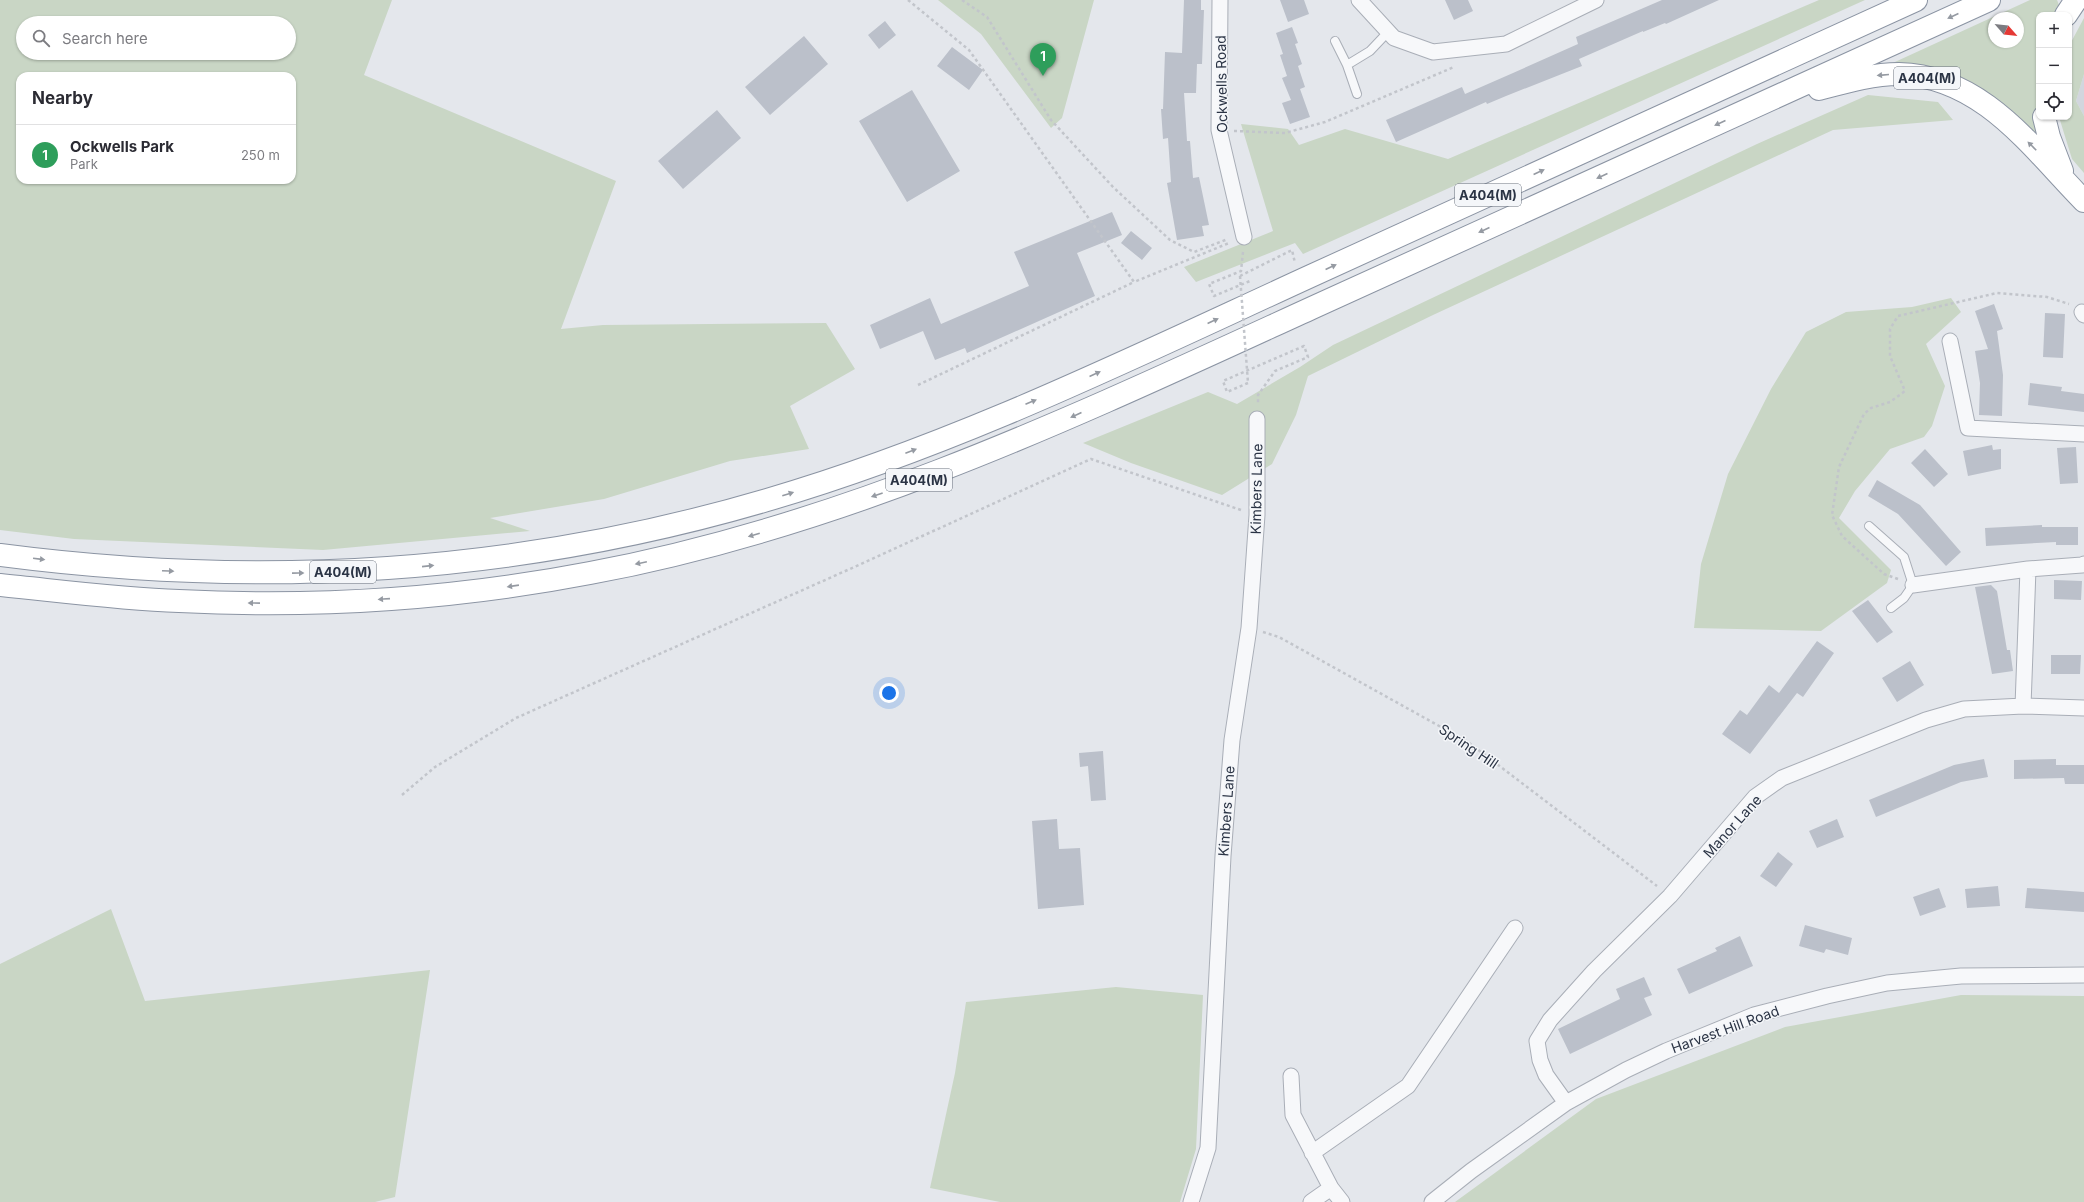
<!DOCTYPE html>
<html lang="en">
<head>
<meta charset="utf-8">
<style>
	:root { --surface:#fff; --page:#f7f7f7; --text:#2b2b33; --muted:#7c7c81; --line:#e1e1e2; --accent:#d1495b }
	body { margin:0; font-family:Inter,sans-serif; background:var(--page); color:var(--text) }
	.controls { position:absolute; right:12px; top:12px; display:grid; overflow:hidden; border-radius:8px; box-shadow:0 1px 3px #0004 }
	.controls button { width:36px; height:36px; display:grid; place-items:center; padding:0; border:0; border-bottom:1px solid var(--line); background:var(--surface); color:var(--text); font:20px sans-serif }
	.compass { position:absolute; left:1988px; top:12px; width:36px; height:36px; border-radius:50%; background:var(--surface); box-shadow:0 1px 3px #0004; rotate:118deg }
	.you { position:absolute; left:889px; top:693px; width:14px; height:14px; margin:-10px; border:3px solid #fff; border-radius:50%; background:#1a73e8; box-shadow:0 0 0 6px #1a73e833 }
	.badge { display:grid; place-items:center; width:26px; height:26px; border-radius:50%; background:var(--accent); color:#fff; font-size:13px; font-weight:700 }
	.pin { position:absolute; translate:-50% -33px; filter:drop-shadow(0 1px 2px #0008) }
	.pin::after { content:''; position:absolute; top:21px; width:14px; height:12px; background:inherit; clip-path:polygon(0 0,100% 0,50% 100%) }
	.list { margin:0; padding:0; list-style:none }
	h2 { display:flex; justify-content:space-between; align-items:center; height:52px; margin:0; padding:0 16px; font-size:17px }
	h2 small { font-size:13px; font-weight:400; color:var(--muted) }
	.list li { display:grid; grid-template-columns:26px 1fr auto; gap:12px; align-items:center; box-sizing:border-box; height:60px; padding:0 16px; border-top:1px solid var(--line) }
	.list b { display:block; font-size:15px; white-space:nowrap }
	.list p { margin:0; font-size:13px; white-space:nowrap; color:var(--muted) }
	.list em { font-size:13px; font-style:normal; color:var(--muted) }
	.icon { flex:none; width:22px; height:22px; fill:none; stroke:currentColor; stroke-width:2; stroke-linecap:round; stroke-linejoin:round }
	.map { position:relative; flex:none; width:2084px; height:1202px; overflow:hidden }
	.search { position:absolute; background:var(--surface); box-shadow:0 1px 3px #0004; left:16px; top:16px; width:280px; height:44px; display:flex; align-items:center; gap:10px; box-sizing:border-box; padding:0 14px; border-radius:22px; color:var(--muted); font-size:15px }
	.panel { position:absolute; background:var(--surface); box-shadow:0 1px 3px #0004; left:16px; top:72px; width:280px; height:112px; border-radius:12px }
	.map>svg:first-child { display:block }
	.built { fill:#d2d6de }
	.green { fill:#c9d6c5; fill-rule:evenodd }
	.building { fill:#bbc0ca }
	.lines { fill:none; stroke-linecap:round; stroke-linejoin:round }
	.service-casing { stroke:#a9aeb7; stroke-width:10 }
	.minor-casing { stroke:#a9aeb7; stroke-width:17 }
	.motorway-casing { stroke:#8b94a3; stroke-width:24 }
	.path { stroke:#c2c5cb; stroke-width:2.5; stroke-dasharray:3 3; stroke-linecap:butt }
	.service { stroke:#f7f8fa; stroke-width:8 }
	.minor { stroke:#f7f8fa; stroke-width:15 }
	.motorway { stroke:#fff; stroke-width:22 }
	.path-bridge { stroke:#c2c5cb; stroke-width:2.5; stroke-dasharray:3 3; stroke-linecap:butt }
	.oneway { fill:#959aa2 }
	.labels { text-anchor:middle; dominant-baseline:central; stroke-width:3; stroke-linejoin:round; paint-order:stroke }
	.shield { fill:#f4f6f9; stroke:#676e7b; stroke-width:1 }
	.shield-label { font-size:13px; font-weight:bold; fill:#2b3445 }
	.street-label { font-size:14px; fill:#2b3445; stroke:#f4f6f9 }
</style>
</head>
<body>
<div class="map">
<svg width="2084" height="1202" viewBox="0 0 2084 1202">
	<rect width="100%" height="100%" fill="#e4e7ec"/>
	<path class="built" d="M2084 74V116L2076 101Z"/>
	<path class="green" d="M0 0H392L364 75 616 181 561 329 603 325 826 323 855 369 790 406 809 449 730 461 604 499 490 518 530 531 323 550 74 539 0 530ZM23 23H289V53H23ZM20 76H292V180H20Z
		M938 0H1094L1062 118 1051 128 981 34Z
		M1819 0H1865L1303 254 1295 243 1196 282 1184 267 1273 231 1241 124 1288 129 1299 145 1345 129 1448 159Z
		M2030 0H2057L2059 5 2056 8 2058 13 2057 15H2039C2039 30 2040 46 2039 61 2037 90 2035 112 2042 141L2013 115 1884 67ZM1994 18H2018V42H1994Z
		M2084 18V74L2076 101 2084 116V173L2072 159 2059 117H2069V46Z
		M1868 95 1938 102 1953 120 1833 130 1433 315 1308 376 1296 415 1272 464 1222 495 1131 463 1083 443 1208 392 1237 404 1300 367 1333 345 1757 144Z
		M1951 298 1961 312 1926 344 1945 386 1932 426 1924 437 1890 449 1855 491 1839 518 1891 570 1887 583 1821 631 1694 628 1701 564 1728 474 1771 389 1806 332 1846 312 1912 307Z
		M111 909 145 1001 430 970 395 1197 375 1202H0V964Z
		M1116 987 1203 995 1196 1149 1180 1202H1000L930 1188 955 1073 966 1002Z
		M1961 995 2084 996V1202H1455L1596 1099 1785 1027Z"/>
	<path class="building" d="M1184 0H1201V10H1204L1202 64H1197L1196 93H1184L1187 141H1190L1193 178 1199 177 1209 225 1202 226 1204 236 1177 240 1167 183 1171 182 1168 138 1163 139 1161 109H1163L1165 52 1182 53Z
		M1280 0H1304L1309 14 1288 22Z
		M1445 0H1468L1473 11 1454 20Z
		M1662 0H1719L1666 24 1665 23 1643 32V31L1579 59 1582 66 1506 96 1487 104 1486 102 1396 142 1386 120 1462 87 1465 94 1513 73 1578 44 1576 37Z
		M885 21 896 35 879 49 868 35Z
		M1292 27 1298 43 1295 44 1302 64 1298 66 1305 87 1300 89 1310 117 1290 124 1282 103 1291 100 1282 78 1287 76 1280 55 1283 54 1276 33Z
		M804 36 828 64 770 115 745 87Z
		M952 47 983 70 969 90 937 66Z
		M912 90 960 171 907 202 859 121Z
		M717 110 741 138 683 189 658 161Z
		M1112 212 1122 235 1077 253 1095 296 967 353 965 348 935 360 923 331 880 349 870 325 930 298 941 324 1029 286 1014 252Z
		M1131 231 1152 248 1142 260 1121 243Z
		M1994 304 2003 329 1997 331 2003 375 2002 416 1979 415 1980 383 1975 351 1988 349 1975 311Z
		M2045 313 2065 314 2063 358 2043 357Z
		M2030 383 2062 387 2061 391 2084 394V412L2028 405Z
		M1992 445 1993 450 2001 449V469L1968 476 1963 451Z
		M2076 447 2078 483 2060 484 2057 448Z
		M1925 449 1948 474 1934 487 1911 463Z
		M1877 480 1920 505 1961 552 1946 566 1898 514 1868 496Z
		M2042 525V527H2078V545H2056V542L1986 546 1985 528Z
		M2054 580 2082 581 2081 600 2054 599Z
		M1991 585 1997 591 2007 650H2010L2013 671 1992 674 1975 587Z
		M1868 600 1893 632 1877 643 1852 611Z
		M1817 641 1834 653 1803 697 1797 693 1750 754 1722 734 1740 710 1747 715 1769 685 1779 693Z
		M2051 655H2081L2080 674H2051Z
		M1910 661 1924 685 1897 702 1882 678Z
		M1103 751 1106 800 1091 801 1088 766 1080 767 1079 753Z
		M1984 759 1988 777 1961 782 1876 817 1869 800 1954 765Z
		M2056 759V765H2084V784H2065L2064 778 2014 779V760Z
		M1057 819 1059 849 1080 848 1084 905 1038 909 1032 821Z
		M1837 819 1844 837 1817 848 1809 831Z
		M1778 852 1793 864 1776 887 1760 876Z
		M1998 886 2000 906 1967 908 1965 889Z
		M1939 888 1946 907 1920 916 1913 897Z
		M2027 888 2084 892V912L2025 908Z
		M1805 925 1852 938 1848 955 1826 949 1824 953 1799 946Z
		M1740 936 1753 966 1689 994 1677 969 1717 951 1715 948Z
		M1644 977 1652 995 1644 998 1652 1015 1570 1054 1558 1029 1620 999 1616 989Z"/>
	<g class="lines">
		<g class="service-casing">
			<path id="service" d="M1335 41 1347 65 1357 94
				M1347 65 1370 51 1388 32
				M1869 526 1904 557 1913 585 1904 598 1891 608"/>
		</g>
		<g class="minor-casing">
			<path id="minor" d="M1220 0 1219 130 1244 237
				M1359 0 1394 38 1433 52 1506 44 1596 0
				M2082 312 2084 315
				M1950 341 1968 428 2084 434
				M1913 585 2028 569 2082 565 2084 564
				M2023 706 2028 569
				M1291 1076 1293 1115 1331 1188 1342 1202
				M1566 1103 1546 1075 1540 1060 1537 1041 1550 1020 1594 971 1670 896 1755 797 1782 778 1926 720 1964 709 2023 706 2084 708
				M1312 1153 1408 1086 1515 928
				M1191 1202 1208 1148 1223 856 1232 740 1249 628 1257 515V419
				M1311 1202 1331 1188
				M1432 1202 1471 1171 1566 1103 1626 1070 1666 1051 1754 1015 1827 996 1887 983 1961 976 2084 975"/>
		</g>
		<g class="motorway-casing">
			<path id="motorway" d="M2066 15 2076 0
				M1819 89C1845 82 1872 74 1899 74 1982 76 2031 147 2084 201
				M2044 117 2049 137 2062 171
				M0 555C259 589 516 574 767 500 956 445 1134 357 1313 275 1514 183 1715 92 1916 0
				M0 585C60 591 119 599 179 601 317 608 455 599 590 573 848 525 1078 415 1314 307 1539 205 1764 103 1989 0"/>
		</g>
		<path class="path" d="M908 0 969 50 1134 282 1229 243
			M962 0 987 17 1051 120 1113 187 1170 240 1194 252 1228 239
			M1234 131 1285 133 1325 122 1454 67
			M1243 252 1241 271 1209 284 1214 296 1250 281
			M1240 276 1292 250 1295 263
			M1248 383 1227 392 1223 381 1304 346 1308 357 1275 371 1258 395V405
			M918 385 1134 282
			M1898 579 1884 574 1842 536 1832 515 1839 467 1864 414 1871 408 1890 402 1905 391 1890 356V329L1898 316 1997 293 2047 297 2069 304
			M1263 632 1279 637 1468 742 1657 886
			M402 795 435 767 516 718 861 564 1091 459 1241 510"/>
		<use href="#service" class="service"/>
		<use href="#minor" class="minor"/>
		<use href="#motorway" class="motorway"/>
		<path class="path-bridge" d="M1240 276 1248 383"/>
	</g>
	<defs><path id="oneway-solid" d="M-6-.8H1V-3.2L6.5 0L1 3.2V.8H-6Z"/></defs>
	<g class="oneway">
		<use href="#oneway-solid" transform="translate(1953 16) rotate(155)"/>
		<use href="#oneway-solid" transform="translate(1883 75) rotate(175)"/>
		<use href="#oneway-solid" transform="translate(1720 123) rotate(156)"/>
		<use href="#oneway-solid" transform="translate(2032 146) rotate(-135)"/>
		<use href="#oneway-solid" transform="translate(1539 172) rotate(-25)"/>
		<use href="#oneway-solid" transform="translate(1602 176) rotate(156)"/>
		<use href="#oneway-solid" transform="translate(1484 230) rotate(156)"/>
		<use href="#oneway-solid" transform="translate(1331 267) rotate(-25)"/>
		<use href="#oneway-solid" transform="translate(1213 321) rotate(-25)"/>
		<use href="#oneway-solid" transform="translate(1095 374) rotate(-24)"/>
		<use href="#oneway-solid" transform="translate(1031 402) rotate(-23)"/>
		<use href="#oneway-solid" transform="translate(1076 415) rotate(156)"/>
		<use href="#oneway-solid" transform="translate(911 451) rotate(-21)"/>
		<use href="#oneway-solid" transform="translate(788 494) rotate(-18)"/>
		<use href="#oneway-solid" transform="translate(877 495) rotate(161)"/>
		<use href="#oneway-solid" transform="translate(754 535) rotate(164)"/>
		<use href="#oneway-solid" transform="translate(39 559) rotate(7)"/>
		<use href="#oneway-solid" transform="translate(641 563) rotate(168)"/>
		<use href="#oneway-solid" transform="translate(428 566) rotate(-6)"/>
		<use href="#oneway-solid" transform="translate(168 571) rotate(3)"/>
		<use href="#oneway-solid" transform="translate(298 573) rotate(-1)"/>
		<use href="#oneway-solid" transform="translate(513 586) rotate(172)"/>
		<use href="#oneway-solid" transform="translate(384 599) rotate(176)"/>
		<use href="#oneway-solid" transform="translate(254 603) rotate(-179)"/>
	</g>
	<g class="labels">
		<g class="shield">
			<rect x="1894" y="67" width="66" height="22" rx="3"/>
			<rect x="1455" y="184" width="66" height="22" rx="3"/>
			<rect x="886" y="469" width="66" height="22" rx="3"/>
			<rect x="310" y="561" width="66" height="22" rx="3"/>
		</g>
		<g class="shield-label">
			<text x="1927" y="78">A404(M)</text>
			<text x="1488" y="195">A404(M)</text>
			<text x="919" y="480">A404(M)</text>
			<text x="343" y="572">A404(M)</text>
		</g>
		<g class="street-label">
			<text transform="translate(1221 84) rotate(-91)">Ockwells Road</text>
			<text transform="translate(1256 489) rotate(-89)">Kimbers Lane</text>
			<text transform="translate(1469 746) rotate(34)">Spring Hill</text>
			<text transform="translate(1226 811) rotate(-86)">Kimbers Lane</text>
			<text transform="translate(1732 826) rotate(-48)">Manor Lane</text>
			<text transform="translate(1725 1029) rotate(-20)">Harvest Hill Road</text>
		</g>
	</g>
</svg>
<div class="controls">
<button>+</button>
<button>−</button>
<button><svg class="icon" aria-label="locate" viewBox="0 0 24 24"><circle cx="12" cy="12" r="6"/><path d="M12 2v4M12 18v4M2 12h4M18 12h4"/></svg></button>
</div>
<svg class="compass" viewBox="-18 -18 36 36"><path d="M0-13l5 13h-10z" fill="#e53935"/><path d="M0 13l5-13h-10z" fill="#7c7c81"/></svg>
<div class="you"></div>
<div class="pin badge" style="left:1043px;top:76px;background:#2e9e5b">1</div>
<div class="search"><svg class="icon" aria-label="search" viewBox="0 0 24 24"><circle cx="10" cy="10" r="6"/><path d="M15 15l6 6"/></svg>Search here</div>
<section class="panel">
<h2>Nearby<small></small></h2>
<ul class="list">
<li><span class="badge" style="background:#2e9e5b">1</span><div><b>Ockwells Park</b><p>Park</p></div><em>250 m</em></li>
</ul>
</section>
</div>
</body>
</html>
